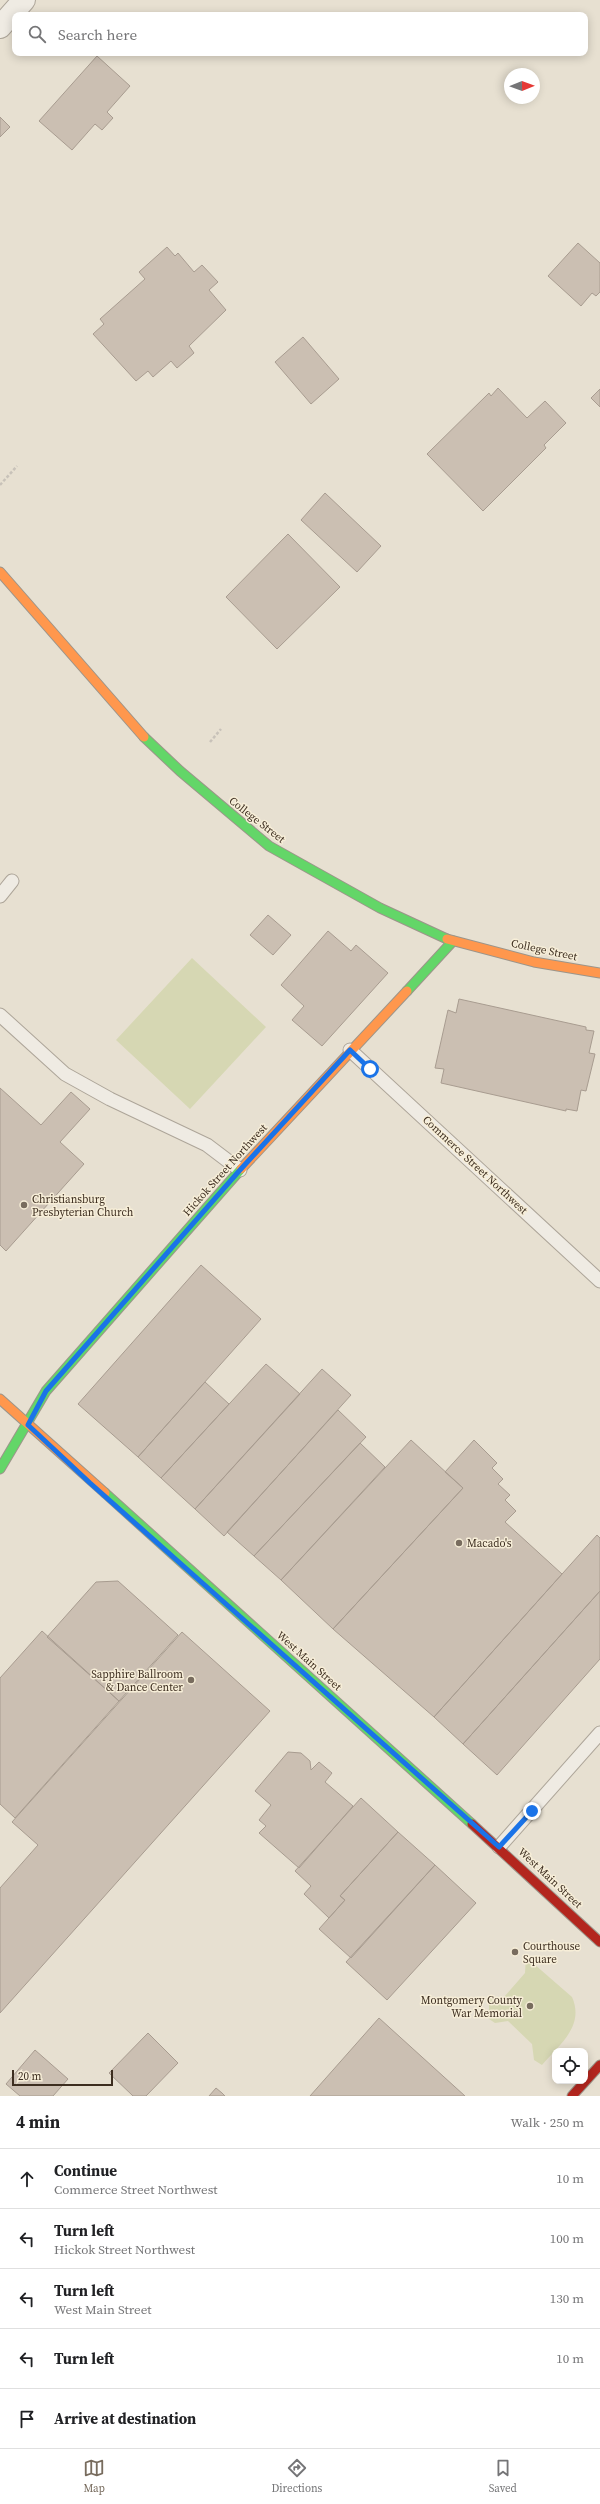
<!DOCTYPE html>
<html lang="en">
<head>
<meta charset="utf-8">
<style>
	:root { --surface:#fff; --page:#f6f6f6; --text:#202124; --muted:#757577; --line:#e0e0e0; --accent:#786c5e }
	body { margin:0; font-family:"Source Serif 4",serif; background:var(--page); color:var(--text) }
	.controls { position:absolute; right:12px; bottom:12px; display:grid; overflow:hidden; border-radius:8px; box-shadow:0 2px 10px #0003 }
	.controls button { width:36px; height:36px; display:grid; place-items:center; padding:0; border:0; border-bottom:1px solid var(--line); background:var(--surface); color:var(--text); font:20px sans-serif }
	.compass { position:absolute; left:504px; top:68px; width:36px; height:36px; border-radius:50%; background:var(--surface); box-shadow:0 2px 10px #0003; rotate:89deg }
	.scale { position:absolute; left:12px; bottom:10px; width:101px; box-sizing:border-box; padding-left:4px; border:2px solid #3d2e20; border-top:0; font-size:11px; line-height:14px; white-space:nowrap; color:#3d2e20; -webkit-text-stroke:3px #f7eed8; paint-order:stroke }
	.stop { position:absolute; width:12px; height:12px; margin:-9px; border:3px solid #1a73e8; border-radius:50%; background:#fff }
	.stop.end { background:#1a73e8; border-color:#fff; box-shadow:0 1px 4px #0008 }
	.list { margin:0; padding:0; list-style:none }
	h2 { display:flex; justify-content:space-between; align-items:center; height:52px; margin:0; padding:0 16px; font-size:17px }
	h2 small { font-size:13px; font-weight:400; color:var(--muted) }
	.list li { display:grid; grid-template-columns:26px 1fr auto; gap:12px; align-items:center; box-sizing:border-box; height:60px; padding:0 16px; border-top:1px solid var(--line) }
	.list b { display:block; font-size:15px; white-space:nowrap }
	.list p { margin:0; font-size:13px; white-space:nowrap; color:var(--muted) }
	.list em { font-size:13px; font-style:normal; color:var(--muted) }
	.icon { flex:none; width:22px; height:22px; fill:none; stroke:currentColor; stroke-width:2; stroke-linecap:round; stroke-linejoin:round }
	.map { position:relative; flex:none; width:600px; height:2096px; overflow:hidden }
	.search { position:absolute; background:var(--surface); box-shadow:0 2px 10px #0003; left:12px; right:12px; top:12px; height:44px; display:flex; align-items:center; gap:10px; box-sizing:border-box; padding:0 14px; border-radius:8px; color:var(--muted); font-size:15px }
	.sheet { height:352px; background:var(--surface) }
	nav { display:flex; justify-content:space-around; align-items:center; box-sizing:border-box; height:56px; border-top:1px solid var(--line); background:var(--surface); font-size:11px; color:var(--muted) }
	nav a { display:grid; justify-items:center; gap:2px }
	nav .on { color:var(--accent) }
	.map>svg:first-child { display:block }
	.green { fill:#d6d7b3 }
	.building { fill:#cbbfb2; stroke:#a89c90 }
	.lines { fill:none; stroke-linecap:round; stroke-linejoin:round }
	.lane-casing { stroke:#ada599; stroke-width:15 }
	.street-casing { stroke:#ada599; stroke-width:24 }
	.fast-casing { stroke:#9c958a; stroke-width:11 }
	.slow-casing { stroke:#9c958a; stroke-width:11 }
	.jam-casing { stroke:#9c958a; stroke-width:11 }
	.path { stroke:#c8c2b9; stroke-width:2.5; stroke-dasharray:3 2; stroke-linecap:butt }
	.lane { stroke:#efebe3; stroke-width:13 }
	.street { stroke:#efebe3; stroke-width:22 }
	.fast { stroke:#63d668; stroke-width:9 }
	.slow { stroke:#ff974d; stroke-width:9 }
	.jam { stroke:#b3261e; stroke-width:9 }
	.route { stroke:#1a73e8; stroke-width:5 }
	.poi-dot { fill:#786c5e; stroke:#f7eed8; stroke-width:1.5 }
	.labels { text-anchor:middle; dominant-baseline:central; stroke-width:3; stroke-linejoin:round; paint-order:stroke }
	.street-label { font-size:11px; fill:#3d2e20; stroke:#f7eed8 }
	.poi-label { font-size:11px; fill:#3d2e20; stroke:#f7eed8; text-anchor:start }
</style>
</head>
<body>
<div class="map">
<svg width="600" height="2096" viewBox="0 0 600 2096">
	<rect width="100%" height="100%" fill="#e7e0d1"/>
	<path class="green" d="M192 958 266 1027 190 1109 116 1040Z
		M526 1957 572 1997C585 2026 559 2045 542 2065L534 2060 532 2044 508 2021 495 2023 489 2019V1998L504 1997 525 1973Z"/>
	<path class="building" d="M97 56 130 86 107 112 113 118 102 130 95 124 72 150 39 121Z
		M0 117 10 127 0 137Z
		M578 243 600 263V292L596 296 592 293 581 306 548 276Z
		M167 247 175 256 178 253 194 272 202 265 218 282 209 290 226 310 189 346 194 353 177 368 171 361 153 377 148 371 136 381 93 334 104 324 100 319 145 279 139 272Z
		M303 337 339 379 311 404 275 362Z
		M498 388 527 418 545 401 566 423 544 445 546 448 483 511 427 454 489 393 491 396Z
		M600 389V407L591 398Z
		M325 493 381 546 357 572 301 520Z
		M288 534 340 587 277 649 226 597Z
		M268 915 291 935 273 955 250 935Z
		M328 931 351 951 356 945 388 973 322 1046 292 1020 304 1006 281 985Z
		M459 999 586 1027V1030L594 1031 589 1053 595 1054 586 1091 581 1090 577 1111 566 1109V1111L441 1083 444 1069 435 1068 448 1010 456 1013Z
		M0 1088 41 1125 71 1092 90 1109 60 1142 84 1164 6 1251 0 1245Z
		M201 1265 261 1319 138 1457 78 1404Z
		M266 1364 300 1394 195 1509 161 1478Z
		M322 1369 351 1395 224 1536 195 1509Z
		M205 1382 229 1404 161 1478 138 1457Z
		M338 1410 366 1437 254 1556 227 1532Z
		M411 1440 463 1488 333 1629 281 1580Z
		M474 1440 497 1463 492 1468 503 1479 498 1484 510 1495 505 1500 516 1511 505 1522 562 1574 434 1717 333 1629 463 1488 445 1472Z
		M360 1443 385 1467 281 1580 254 1556Z
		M597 1535 600 1538V1591L463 1744 434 1717Z
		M118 1581 178 1635 119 1701 47 1637 96 1582Z
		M600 1591V1659L497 1775 463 1744Z
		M42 1631 119 1701 15 1818 0 1804V1678Z
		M182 1632 270 1711 0 2013V1888L38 1845 12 1822Z
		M288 1752 301 1753 310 1761 311 1770 319 1762 332 1773 325 1782 353 1806 299 1868 259 1833 266 1826 259 1820 271 1805 255 1791Z
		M361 1798 398 1832 340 1896 345 1900 329 1918 304 1894 311 1886 295 1871Z
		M398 1832 435 1865 351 1958 319 1929 345 1900 340 1896Z
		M435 1865 476 1903 387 2000 346 1962Z
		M379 2018 465 2096H310Z
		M148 2033 178 2063 146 2096H133L109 2073Z
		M35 2050 68 2079 53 2096H20L6 2084Z
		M216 2088 222 2093 225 2096H209Z"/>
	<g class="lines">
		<g class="lane-casing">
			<path id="lane" d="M0 896 12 881
				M0 1015 65 1074 110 1099 207 1145 240 1170
				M350 1050 600 1281
				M499 1847 600 1733"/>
		</g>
		<g class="street-casing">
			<path id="street" d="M0 27 24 0"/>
		</g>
		<g class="fast-casing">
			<path id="fast" d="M144 737 180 771 269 846 380 908 447 939
				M407 991 453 941
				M0 1469 46 1391 241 1169
				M105 1493 472 1824"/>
		</g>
		<g class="slow-casing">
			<path id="slow" d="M0 572 144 737
				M447 939 534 962 600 973
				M241 1169 407 991
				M0 1399 105 1493"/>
		</g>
		<g class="jam-casing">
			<path id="jam" d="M472 1824 600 1942
				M572 2096 600 2065"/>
		</g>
		<path class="path" d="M0 485 17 466
			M210 742 221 729"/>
		<use href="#lane" class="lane"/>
		<use href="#street" class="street"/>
		<use href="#fast" class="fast"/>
		<use href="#slow" class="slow"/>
		<use href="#jam" class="jam"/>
	</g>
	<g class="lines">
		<path class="route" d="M370 1069 350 1050 240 1170 46 1391 28 1425 90 1483 499 1847 532 1811"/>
	</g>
	<g class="poi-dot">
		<circle cx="24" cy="1205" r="4"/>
		<circle cx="459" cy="1543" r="4"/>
		<circle cx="191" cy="1680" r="4"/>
		<circle cx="515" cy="1952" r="4"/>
		<circle cx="530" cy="2006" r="4"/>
	</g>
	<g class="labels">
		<g class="street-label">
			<text transform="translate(257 820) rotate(38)">College Street</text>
			<text transform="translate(544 950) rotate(12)">College Street</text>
			<text transform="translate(475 1165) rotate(43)">Commerce Street Northwest</text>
			<text transform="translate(225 1170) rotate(-48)">Hickok Street Northwest</text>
			<text transform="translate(309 1661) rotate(42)">West Main Street</text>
			<text transform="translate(550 1878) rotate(43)">West Main Street</text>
		</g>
		<g class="poi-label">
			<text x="32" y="1199">Christiansburg<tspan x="32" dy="13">Presbyterian Church</tspan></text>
			<text x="467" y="1543">Macado's</text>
			<text x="183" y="1674" text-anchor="end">Sapphire Ballroom<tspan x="183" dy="13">&amp; Dance Center</tspan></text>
			<text x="523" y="1946">Courthouse<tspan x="523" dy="13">Square</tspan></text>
			<text x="522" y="2000" text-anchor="end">Montgomery County<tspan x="522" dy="13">War Memorial</tspan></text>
		</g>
	</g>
</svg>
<div class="controls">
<button><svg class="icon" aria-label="locate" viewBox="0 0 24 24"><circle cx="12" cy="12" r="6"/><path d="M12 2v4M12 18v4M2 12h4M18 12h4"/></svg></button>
</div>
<svg class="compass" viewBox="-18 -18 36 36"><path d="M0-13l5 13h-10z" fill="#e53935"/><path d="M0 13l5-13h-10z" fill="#757577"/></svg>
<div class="scale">20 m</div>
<div class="stop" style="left:370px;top:1069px"></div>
<div class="stop end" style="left:532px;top:1811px"></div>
<div class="search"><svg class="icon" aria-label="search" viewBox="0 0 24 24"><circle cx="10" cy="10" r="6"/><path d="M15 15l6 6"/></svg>Search here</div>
</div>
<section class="sheet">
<h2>4 min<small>Walk · 250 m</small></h2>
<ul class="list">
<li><svg class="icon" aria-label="ahead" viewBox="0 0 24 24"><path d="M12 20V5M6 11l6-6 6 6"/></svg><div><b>Continue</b><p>Commerce Street Northwest</p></div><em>10 m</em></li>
<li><svg class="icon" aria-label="left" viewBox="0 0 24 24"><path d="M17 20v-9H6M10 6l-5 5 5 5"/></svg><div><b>Turn left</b><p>Hickok Street Northwest</p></div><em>100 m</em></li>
<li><svg class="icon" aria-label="left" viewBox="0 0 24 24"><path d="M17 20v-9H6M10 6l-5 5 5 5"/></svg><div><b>Turn left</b><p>West Main Street</p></div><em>130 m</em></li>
<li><svg class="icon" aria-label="left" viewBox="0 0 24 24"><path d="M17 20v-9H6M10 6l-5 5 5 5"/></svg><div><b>Turn left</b></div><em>10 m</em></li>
<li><svg class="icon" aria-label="arrive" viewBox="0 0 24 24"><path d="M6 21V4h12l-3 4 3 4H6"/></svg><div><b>Arrive at destination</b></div></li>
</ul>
</section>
<nav>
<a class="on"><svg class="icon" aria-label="map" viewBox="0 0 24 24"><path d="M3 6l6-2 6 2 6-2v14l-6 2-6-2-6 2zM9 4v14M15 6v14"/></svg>Map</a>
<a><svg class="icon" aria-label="directions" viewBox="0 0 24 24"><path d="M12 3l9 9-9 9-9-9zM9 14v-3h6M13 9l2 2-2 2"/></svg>Directions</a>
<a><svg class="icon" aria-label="saved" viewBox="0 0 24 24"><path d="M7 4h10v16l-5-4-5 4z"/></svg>Saved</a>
</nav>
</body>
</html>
